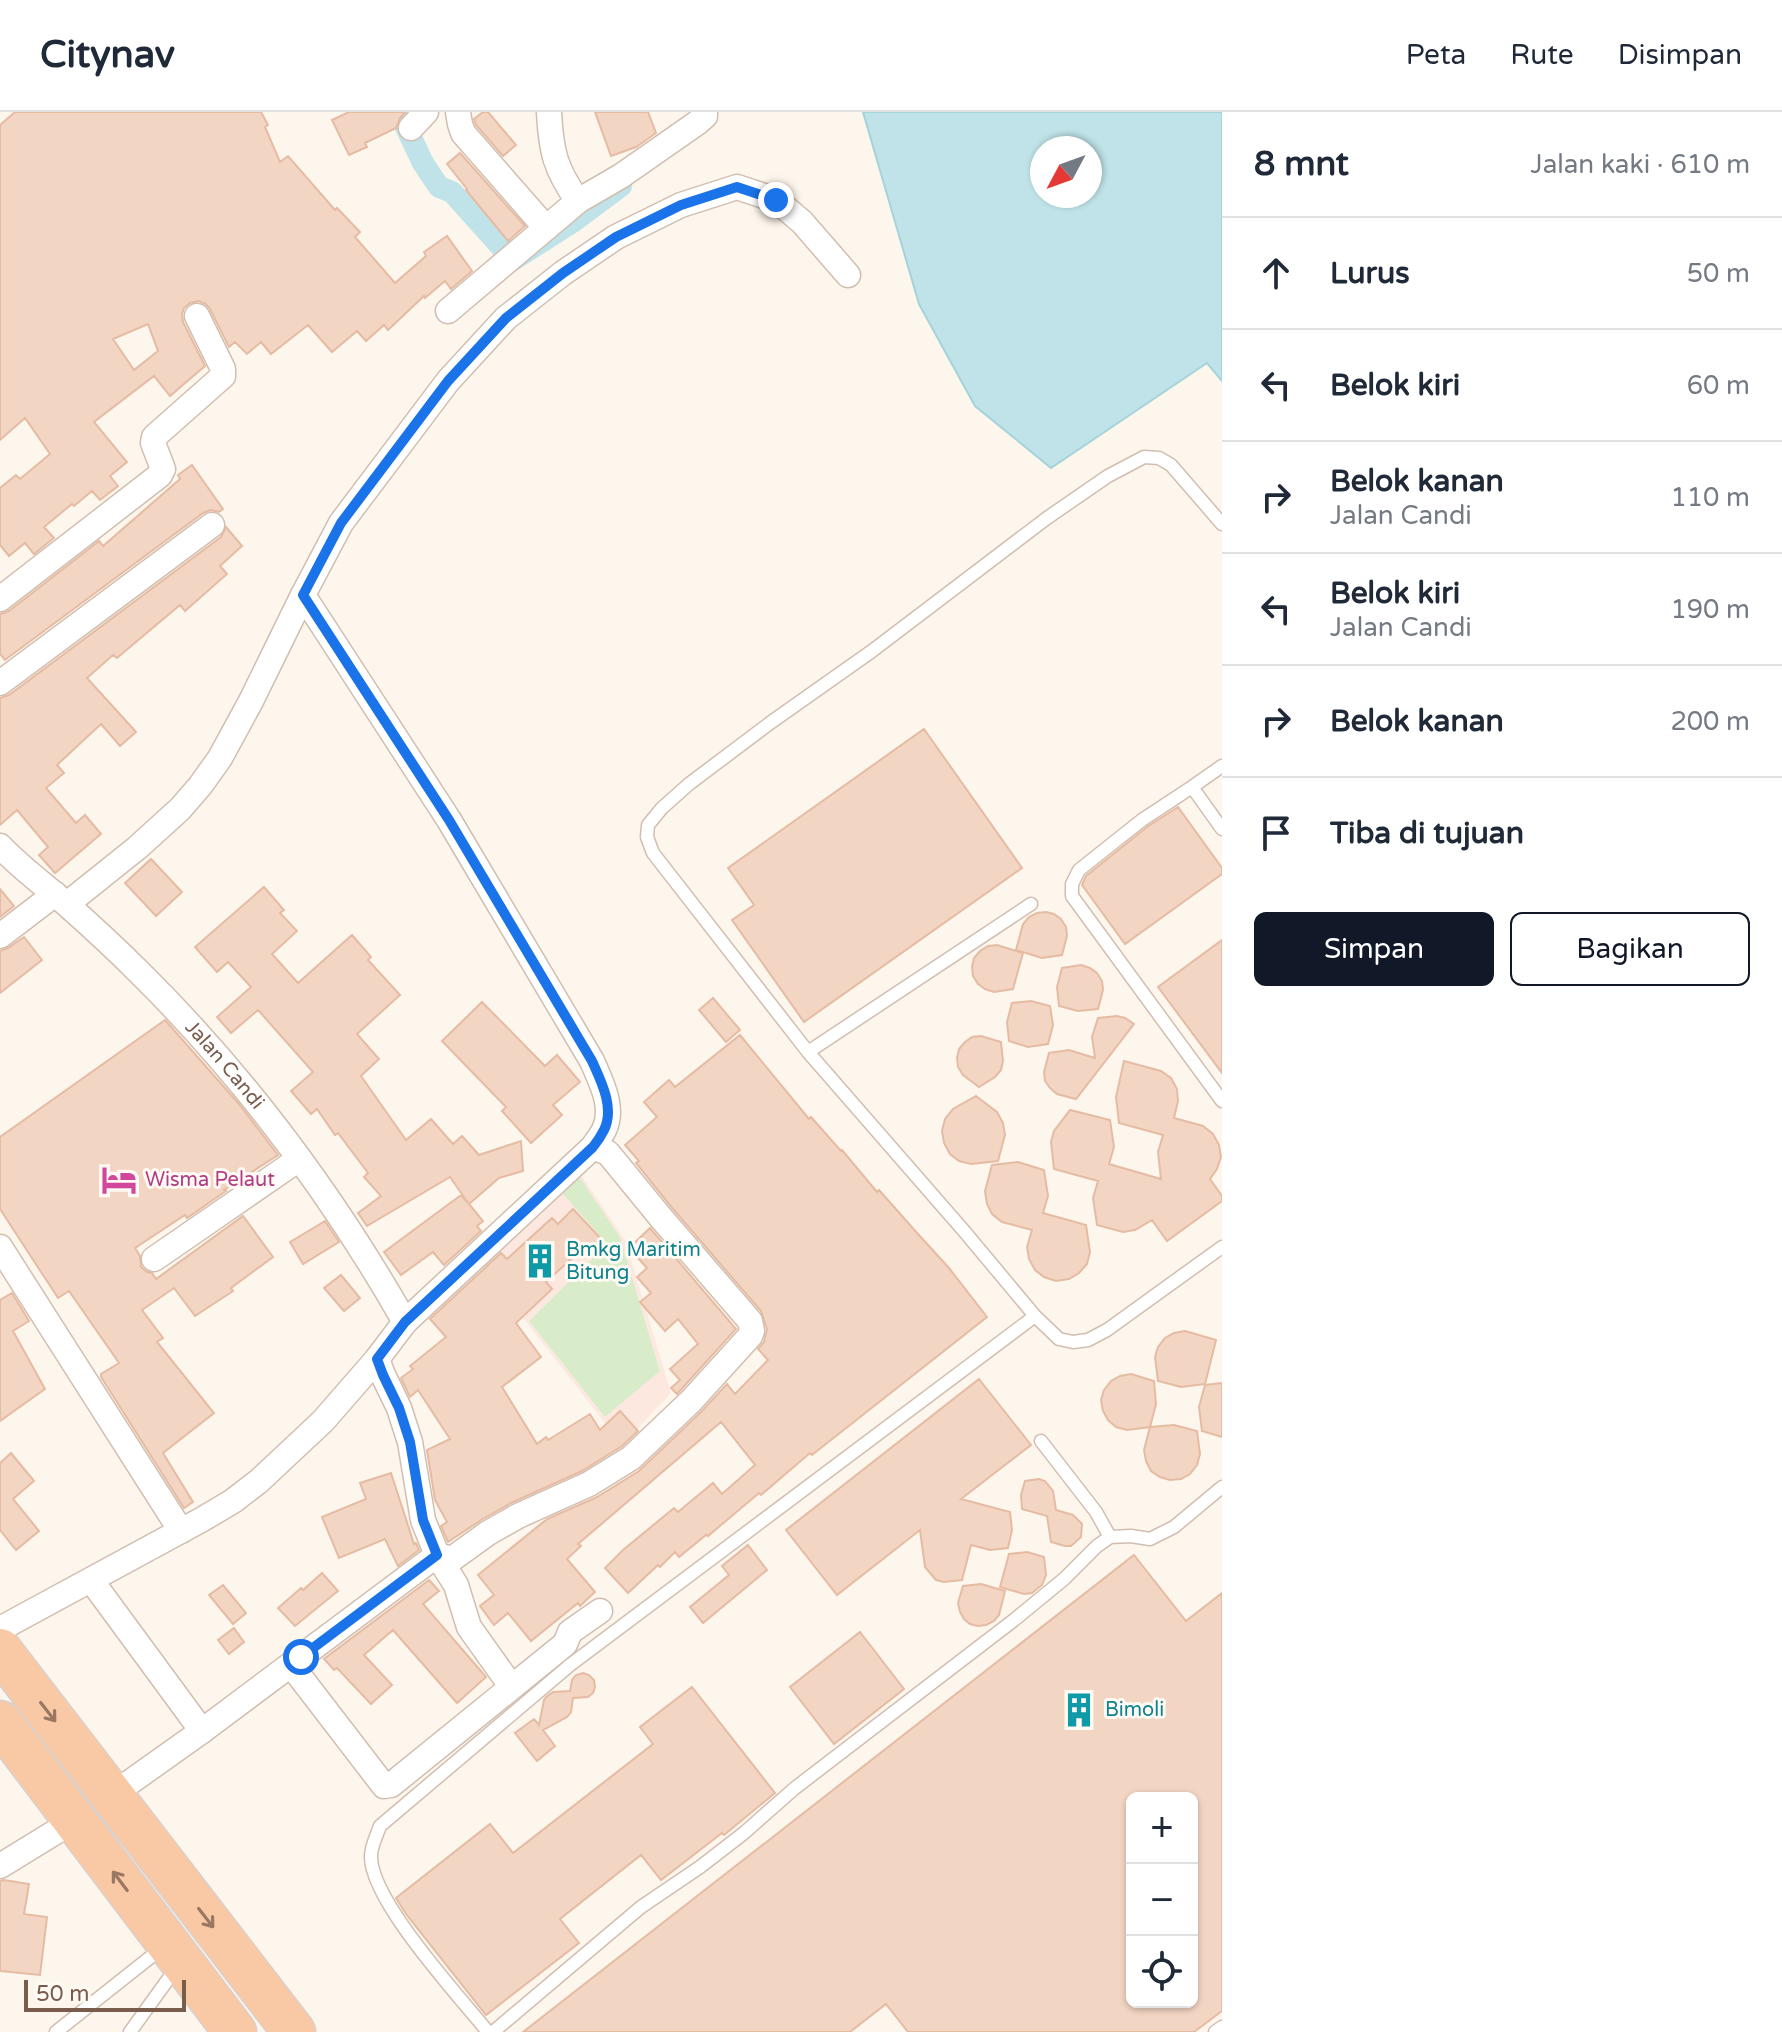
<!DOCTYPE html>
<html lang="id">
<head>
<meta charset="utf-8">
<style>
	:root { --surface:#fff; --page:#f2f2f3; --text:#1f2937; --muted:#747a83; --line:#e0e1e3; --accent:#111827 }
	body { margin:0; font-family:"Varela Round",sans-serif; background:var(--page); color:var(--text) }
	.controls { position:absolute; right:24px; bottom:24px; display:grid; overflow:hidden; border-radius:12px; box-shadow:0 2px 6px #0004 }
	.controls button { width:72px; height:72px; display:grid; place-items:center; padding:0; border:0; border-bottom:2px solid var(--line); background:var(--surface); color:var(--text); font:40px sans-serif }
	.compass { position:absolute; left:1030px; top:24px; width:72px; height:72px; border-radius:50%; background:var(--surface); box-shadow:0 2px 6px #0004; rotate:229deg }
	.scale { position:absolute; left:24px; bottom:20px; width:162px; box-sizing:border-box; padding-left:8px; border:4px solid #7a5c4d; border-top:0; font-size:22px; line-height:28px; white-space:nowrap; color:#7a5c4d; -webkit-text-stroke:6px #fffaf3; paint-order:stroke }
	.stop { position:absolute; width:24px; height:24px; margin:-18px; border:6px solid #1a73e8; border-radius:50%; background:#fff }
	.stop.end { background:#1a73e8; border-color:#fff; box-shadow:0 2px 8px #0008 }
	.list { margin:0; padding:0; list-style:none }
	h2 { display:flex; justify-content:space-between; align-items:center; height:104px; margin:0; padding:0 32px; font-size:34px }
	h2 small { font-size:26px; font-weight:400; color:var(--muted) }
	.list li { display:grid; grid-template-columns:52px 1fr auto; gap:24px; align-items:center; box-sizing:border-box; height:112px; padding:0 32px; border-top:2px solid var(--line) }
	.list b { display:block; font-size:30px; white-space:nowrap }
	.list p { margin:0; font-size:26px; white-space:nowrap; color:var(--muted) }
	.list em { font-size:26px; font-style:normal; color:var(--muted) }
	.actions { display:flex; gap:16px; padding:24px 32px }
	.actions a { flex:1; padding:18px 0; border:2px solid var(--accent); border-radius:12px; text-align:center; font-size:28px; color:var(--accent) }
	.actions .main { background:var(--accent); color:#fff }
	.icon { flex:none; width:44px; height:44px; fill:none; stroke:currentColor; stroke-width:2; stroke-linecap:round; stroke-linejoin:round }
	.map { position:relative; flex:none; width:1222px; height:1920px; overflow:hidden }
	header { display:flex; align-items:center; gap:48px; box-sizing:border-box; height:112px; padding:0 40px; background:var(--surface); border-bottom:2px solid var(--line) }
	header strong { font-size:38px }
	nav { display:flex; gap:44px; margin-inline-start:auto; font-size:28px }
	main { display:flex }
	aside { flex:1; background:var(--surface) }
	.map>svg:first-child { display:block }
	.commercial { fill:#fde8e0; fill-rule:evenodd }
	.green { fill:#d8ecc9 }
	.water { fill:#bfe3e8; stroke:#a5d3da; stroke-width:2; fill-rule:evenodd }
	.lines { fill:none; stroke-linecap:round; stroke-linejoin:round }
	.canal { stroke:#bfe3e8; stroke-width:22 }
	.building { fill:#f3d5c3; stroke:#e6bba3; stroke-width:2; fill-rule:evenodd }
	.service-casing { stroke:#d1beb0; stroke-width:15 }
	.minor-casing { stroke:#d1beb0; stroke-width:27 }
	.trunk-casing { stroke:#dad1cd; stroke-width:45 }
	.service { stroke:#fff; stroke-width:12 }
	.minor { stroke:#fff; stroke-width:24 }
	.trunk { stroke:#f9c8a4; stroke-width:42 }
	.oneway { stroke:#9a7763 }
	.route { stroke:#1a73e8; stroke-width:10 }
	.labels { text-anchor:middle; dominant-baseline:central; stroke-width:6; stroke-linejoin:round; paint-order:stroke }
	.street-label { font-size:20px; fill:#7a5c4d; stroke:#fffaf3 }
	.hotel-label { font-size:20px; fill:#b23c85; stroke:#fffaf3; text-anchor:start }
	.culture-label { font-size:20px; fill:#0d838f; stroke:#fffaf3; text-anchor:start }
</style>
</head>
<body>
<header>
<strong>Citynav</strong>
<nav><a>Peta</a><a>Rute</a><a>Disimpan</a></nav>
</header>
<main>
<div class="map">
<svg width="1222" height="1920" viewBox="0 0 1222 1920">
	<rect width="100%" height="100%" fill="#fdf6ec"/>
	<path class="commercial" d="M577 1057 625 1128 671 1281 622 1333 478 1148ZM575 1060 620 1126 660 1258 605 1305 529 1209 607 1132 558 1076ZM573 1098 603 1129 587 1144 581 1138 546 1170 552 1178 527 1201 517 1190 521 1186 501 1165 514 1151 509 1145 520 1135 527 1140 544 1124 539 1118 552 1107 558 1112Z"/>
	<path class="green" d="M576 1060 620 1125 660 1259 605 1305 529 1209 607 1132 557 1075Z"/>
	<path class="water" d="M863 0H1222V269L1207 251 1051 356 975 294 919 192ZM1042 36H1090V84H1042Z"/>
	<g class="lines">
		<path class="canal" d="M399 0 423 51 439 75 452 80 513 148 574 109 621 74"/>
	</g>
	<path class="building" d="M15 0H261L268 13 265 15 280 50 288 44 335 98 337 96 360 120 355 125 395 171 426 144 424 140 447 124 472 159 451 177 445 169 425 186 424 184 388 218 384 213 366 229 357 219 332 240 308 213 271 242 261 230 247 242 235 230 229 235 210 197 206 192 199 189 190 191 184 196 182 202 183 210 205 254 170 284 154 264 94 310 127 350 110 364 118 374 100 388 92 379 74 394 72 392 44 415 54 426 34 442 25 431 9 444 0 433V376L16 363 20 367 50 342 25 306 0 328V13ZM148 212 158 239 134 258 113 227Z
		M349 0H405L400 6 396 16 365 31 367 35 349 43 332 8Z
		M483 0H488L516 33 503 44 476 13 474 7Z
		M595 0H648L656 21 636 35 611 44Z
		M460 41 525 114 508 129 466 78 467 77 447 52Z
		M192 353 223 397 219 400 211 398 203 401 5 548 0 542V502L9 499 99 429 103 434 180 367 178 363Z
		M226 415 242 434 220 454 227 462 185 499 180 493 117 546 113 543 87 566 136 620 120 634 101 612 57 653 64 661 46 676 76 711 85 703 101 722 55 761 39 743 48 735 17 698 0 713V586L9 583 221 425Z
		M924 617 1022 756 804 910 732 808 754 793 728 756Z
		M1178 695 1222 756V762L1125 832 1082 773 1086 764 1147 715Z
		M151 747 182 780 156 804 125 771Z
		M264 775 284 798 280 801 297 819 272 842 298 871 352 823 371 845 368 848 400 883 357 922 379 947 361 964 406 1028 431 1007 453 1032 462 1024 479 1043 521 1029 523 1059 499 1066 469 1092 483 1109 477 1114 481 1119 444 1153 433 1140 401 1163 384 1140 461 1083 468 1091 450 1065 367 1114 358 1101 381 1084 364 1065 368 1061 338 1021 335 1023 317 997 311 1002 291 979 313 960 258 898 231 921 217 905 251 875 228 850 217 860 195 835Z
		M0 777 14 794 0 805Z
		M1046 800 1054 802 1061 807 1066 815 1067 824 1062 843 1042 846 1016 838 1023 812 1029 805 1037 801Z
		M24 825 42 848 0 881V839L8 836Z
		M1222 828V961L1158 875Z
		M997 833 1023 841 1013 877 994 880 985 877 978 872 973 864 972 855 974 846 980 839 988 834Z
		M1081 853 1090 856 1097 861 1102 869 1103 878 1098 897 1078 899 1059 894 1057 875 1062 856Z
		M713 886 740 918 726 930 699 898Z
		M1031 889 1050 894 1053 913 1048 932 1028 935 1009 929 1007 910 1012 891Z
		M482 890 545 954 557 943 580 970 553 993 562 1003 531 1031 502 999 506 995 442 929Z
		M1117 904 1125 906 1134 912 1076 987 1057 982 1050 976 1045 969 1044 960 1049 941 1069 938 1095 946 1092 925 1098 906Z
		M165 908 239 992 278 1043 224 1078 226 1079 187 1106 185 1103 135 1136 140 1144 141 1155 147 1160 152 1161 156 1167 243 1104 273 1145 231 1176 233 1179 195 1204 174 1176 142 1198 163 1226 157 1230 214 1301 163 1341 193 1390 184 1396 101 1265V1262L119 1251 69 1179 58 1186 0 1097V1025Z
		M740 923 809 1007 811 1005 841 1039 842 1038 877 1080 879 1078 918 1122 949 1156 987 1205 812 1343 810 1341 761 1383 759 1381 708 1424 706 1423 679 1445 675 1440 660 1455 658 1453 628 1481 605 1456 623 1438 674 1396 678 1400 713 1371 722 1382 755 1353 721 1310 578 1432 581 1434 567 1447 595 1480 580 1494 578 1491 531 1529 508 1501 494 1513 480 1494 494 1483 478 1463 547 1407 597 1385 639 1359 701 1300 727 1272 735 1282 768 1248 758 1237 764 1230 767 1217 761 1199 673 1097 636 1051 639 1049 625 1033 657 1005 644 990 669 968 675 975Z
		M981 924 1001 930 1003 949 1001 958 995 965 979 975 963 963 958 955 957 946 959 937 965 930 972 925Z
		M1124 949 1161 959 1171 966 1177 977 1178 989 1174 1006 1203 1014 1213 1022 1219 1033 1221 1045 1217 1057 1210 1067 1222 1084V1089L1167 1129 1152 1108 1135 1118 1123 1120 1097 1113 1093 1086 1098 1069 1054 1057 1051 1030 1054 1019 1070 998 1110 1008 1114 1035 1109 1052 1161 1067 1158 1040 1163 1023 1119 1011 1116 985Z
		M976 984 997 1000 1003 1011 1005 1023 998 1049 971 1052 959 1049 950 1042 944 1031 942 1019 945 1007 953 997Z
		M1018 1050 1044 1058 1048 1084 1043 1101 1086 1113 1090 1140 1087 1152 1079 1161 1069 1167 1056 1169 1044 1165 1035 1158 1029 1147 1027 1135 1032 1118 1002 1110 992 1102 987 1092 985 1079 992 1053Z
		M573 1097 603 1129 587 1144 581 1138 546 1170 552 1177 516 1211 541 1245 502 1275 537 1332 546 1325 548 1328 590 1302 600 1318 620 1299 638 1319 622 1334 582 1359 511 1391 481 1408 448 1430 441 1414 447 1410 435 1388 427 1338 450 1327 418 1278 410 1285 401 1266 413 1257 410 1254 446 1225 430 1207 501 1141 507 1147 552 1106 558 1112Z
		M325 1109 339 1130 303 1152 290 1130Z
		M650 1116 736 1217 677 1282 671 1276 680 1268 670 1257 698 1232 678 1207 665 1219 640 1190 651 1181 637 1165 647 1156 629 1136Z
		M341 1163 360 1186 344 1199 324 1176Z
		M12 1181 29 1209 13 1219 45 1277 0 1309V1188Z
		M1185 1219 1216 1228 1205 1272 1181 1275 1158 1269 1155 1245 1158 1235 1165 1226 1174 1221Z
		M1131 1262 1154 1269 1156 1292 1150 1315 1127 1318 1116 1315 1108 1308 1103 1299 1101 1288 1104 1278 1111 1269 1120 1264Z
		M979 1267 1031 1333 961 1387 1010 1400 1012 1418 1008 1436 990 1438 971 1433 962 1468 944 1470 936 1468 925 1455 920 1418 837 1483 786 1418Z
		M1222 1271V1325L1202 1319 1199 1295 1205 1273Z
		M1174 1313 1197 1319 1200 1342 1197 1353 1190 1362 1181 1367 1170 1368 1160 1365 1151 1359 1146 1349 1144 1338 1150 1315Z
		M11 1341 34 1369 13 1387 39 1419 16 1438 0 1418V1351Z
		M391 1361 414 1432 416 1431 419 1438 398 1454 385 1427 339 1446 322 1405 366 1387 360 1371Z
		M1039 1367 1045 1369 1053 1379 1056 1398 1073 1403 1082 1412 1081 1425 1071 1434H1065L1051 1430 1047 1404 1022 1397 1021 1383 1025 1369Z
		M748 1433 767 1458 703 1511 690 1495 729 1463 722 1454Z
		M1027 1440 1044 1445 1046 1463 1042 1473 1032 1481 1024 1482 1000 1475 1009 1442Z
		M1134 1443 1186 1509 1222 1481V1899L1194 1920H908L886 1892 850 1920H523ZM1132 1686H1192V1890H1132Z
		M322 1461 338 1479 295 1514 278 1496 301 1476 303 1478Z
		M429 1468 439 1479 423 1492 486 1565 457 1591 393 1518 364 1543 392 1573 371 1592 337 1556 334 1558 324 1547Z
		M981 1472 1005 1479 999 1503 994 1509 986 1513 978 1514 970 1512 964 1507 960 1500 958 1491 963 1474Z
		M223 1473 246 1501 233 1512 209 1483Z
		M234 1516 244 1530 229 1542 218 1528Z
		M860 1520 904 1577 834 1632 790 1575Z
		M583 1561 589 1563 594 1568 595 1575 593 1581 588 1585 573 1586 571 1600 567 1605 543 1618 555 1634 537 1649 515 1621 534 1607 539 1613 544 1588 546 1585 553 1580 570 1579 572 1568 576 1563Z
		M692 1575 775 1681 724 1723 722 1721 661 1768 641 1743 560 1807 579 1831 486 1903 406 1802 396 1786 490 1712 513 1741 653 1632 640 1615Z
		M4 1768 29 1772 24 1802 47 1805 40 1863 0 1859V1769Z"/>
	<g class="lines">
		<g class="service-casing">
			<path id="service" d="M1222 412 1171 353 1159 346 1144 345 1108 364 1047 406 872 539 770 611 689 672 662 696 648 713 647 725 653 741 808 940 964 1119 1035 1204 1059 1227 1073 1230 1088 1228 1107 1218 1222 1135
				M1222 654 1192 675 1222 717
				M1192 675 1142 708 1079 758 1072 772V784L1222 989
				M808 940 1031 792
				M1041 1329 1096 1400 1110 1425 1131 1424 1150 1427 1174 1415 1222 1375
				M56 1920 162 1836
				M130 1920 177 1855
				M488 1920C459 1884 370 1788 371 1744 371 1734 377 1723 380 1714L570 1553 1035 1204
				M493 1920 641 1795 700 1755 744 1721 795 1676 1014 1508 1064 1467 1097 1434 1110 1425
				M1215 1920 1222 1915"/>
		</g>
		<g class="minor-casing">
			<g id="minor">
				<path d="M458 0 460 12 463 21 546 116"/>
				<path d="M411 16 426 0"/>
				<path d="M578 89 621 64 697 11 705 4V0"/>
				<path d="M448 199 578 89C555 57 551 39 549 0"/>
				<path d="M0 487 160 363 163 357 153 331 154 325 223 264V257L197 204"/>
				<path d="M0 571 212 413"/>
				<path id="s1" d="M0 734C20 755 43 772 64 790 90 813 116 837 140 861 244 964 332 1082 405 1210"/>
				<path d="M67 792 137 736 180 697 200 674 220 646 251 589 303 483 341 411 448 269 506 206 563 161 616 125 681 93 737 75 776 88 802 110 848 163"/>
				<path d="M0 824 55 782"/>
				<path d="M0 1135 181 1419"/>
				<path d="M154 1147 299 1047"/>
				<path d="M377 1247 383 1263 399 1296 410 1330 423 1408 437 1443 456 1473 469 1515 511 1574"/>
				<path d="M91 1468 202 1619"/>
				<path d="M0 1517 201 1408 233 1389 259 1369 323 1309 377 1247 405 1210 593 1035C596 1030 601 1024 604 1018 615 996 601 970 592 949L449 708 303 483"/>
				<path d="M291 1553 384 1674 391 1673 565 1532 570 1520 600 1499"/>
				<path d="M112 1683 202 1619 437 1443 452 1447 488 1421 518 1404 589 1372 631 1346 691 1289 750 1224 752 1219 750 1209 662 1107 608 1041 593 1035"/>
				<path d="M0 1754 75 1708"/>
			</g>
		</g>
		<g class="trunk-casing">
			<path id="trunk" d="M0 1538 294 1920
				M0 1610 235 1920"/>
		</g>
		<use href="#service" class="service"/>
		<use href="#minor" class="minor"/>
		<use href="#trunk" class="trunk"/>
	</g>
	<defs><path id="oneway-shaft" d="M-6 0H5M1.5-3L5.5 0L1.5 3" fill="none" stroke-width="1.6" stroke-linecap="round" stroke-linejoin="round" transform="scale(2)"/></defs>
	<g class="oneway">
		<use href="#oneway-shaft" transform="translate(48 1600) rotate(52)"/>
		<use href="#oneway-shaft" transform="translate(120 1769) rotate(-127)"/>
		<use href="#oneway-shaft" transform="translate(206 1806) rotate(52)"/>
	</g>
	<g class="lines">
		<path class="route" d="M301 1545 437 1443 423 1408 410 1330 399 1296 383 1263 377 1247 405 1210 593 1035C597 1030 601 1024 604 1018 615 996 601 969 592 949L449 708 303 483 341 411 448 269 506 206 563 161 616 125 681 93 737 75 776 88"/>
	</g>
	<defs>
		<g id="hotel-bare" transform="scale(2.76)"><path d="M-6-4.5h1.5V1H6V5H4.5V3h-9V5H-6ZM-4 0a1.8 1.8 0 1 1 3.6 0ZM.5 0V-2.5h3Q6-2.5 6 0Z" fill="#d1479c" stroke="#fffaf3" stroke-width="2.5" paint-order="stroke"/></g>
		<g id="building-bare" transform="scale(2.76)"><path d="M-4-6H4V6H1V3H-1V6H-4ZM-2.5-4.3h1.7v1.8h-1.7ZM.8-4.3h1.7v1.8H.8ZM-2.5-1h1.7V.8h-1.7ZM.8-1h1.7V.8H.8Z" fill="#0f9aa8" stroke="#fffaf3" stroke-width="2.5" paint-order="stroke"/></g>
	</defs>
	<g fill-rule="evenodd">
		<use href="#hotel-bare" x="119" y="1068"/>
		<use href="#building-bare" x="540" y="1149"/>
		<use href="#building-bare" x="1079" y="1598"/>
	</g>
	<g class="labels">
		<g class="street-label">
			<text stroke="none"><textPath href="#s1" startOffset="314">Jalan Candi</textPath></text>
		</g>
		<g class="hotel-label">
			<text x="145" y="1068">Wisma Pelaut</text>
		</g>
		<g class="culture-label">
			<text x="566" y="1138">Bmkg Maritim<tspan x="566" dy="23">Bitung</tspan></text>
			<text x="1105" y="1598">Bimoli</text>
		</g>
	</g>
</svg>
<div class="controls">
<button>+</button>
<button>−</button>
<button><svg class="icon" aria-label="locate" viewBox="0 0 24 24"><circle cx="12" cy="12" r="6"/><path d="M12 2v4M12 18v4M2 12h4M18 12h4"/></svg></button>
</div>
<svg class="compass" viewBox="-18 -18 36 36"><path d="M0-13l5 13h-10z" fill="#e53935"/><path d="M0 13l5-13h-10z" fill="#747a83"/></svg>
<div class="scale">50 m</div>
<div class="stop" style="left:301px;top:1545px"></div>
<div class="stop end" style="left:776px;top:88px"></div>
</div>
<aside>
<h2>8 mnt<small>Jalan kaki · 610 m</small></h2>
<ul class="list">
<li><svg class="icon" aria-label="ahead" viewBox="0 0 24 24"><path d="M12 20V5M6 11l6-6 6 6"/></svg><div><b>Lurus</b></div><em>50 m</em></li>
<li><svg class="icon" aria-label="left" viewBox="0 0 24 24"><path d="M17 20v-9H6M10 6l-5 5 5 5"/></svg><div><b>Belok kiri</b></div><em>60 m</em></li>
<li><svg class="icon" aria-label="right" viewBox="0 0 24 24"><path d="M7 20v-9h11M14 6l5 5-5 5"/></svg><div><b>Belok kanan</b><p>Jalan Candi</p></div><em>110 m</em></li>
<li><svg class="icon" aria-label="left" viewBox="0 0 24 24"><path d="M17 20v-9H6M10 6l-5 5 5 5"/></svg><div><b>Belok kiri</b><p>Jalan Candi</p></div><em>190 m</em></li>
<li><svg class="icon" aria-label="right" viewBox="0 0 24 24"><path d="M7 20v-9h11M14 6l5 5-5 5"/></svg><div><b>Belok kanan</b></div><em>200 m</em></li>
<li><svg class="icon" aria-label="arrive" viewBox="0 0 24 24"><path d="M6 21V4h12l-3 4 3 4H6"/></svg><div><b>Tiba di tujuan</b></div></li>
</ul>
<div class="actions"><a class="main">Simpan</a><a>Bagikan</a></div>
</aside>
</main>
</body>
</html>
